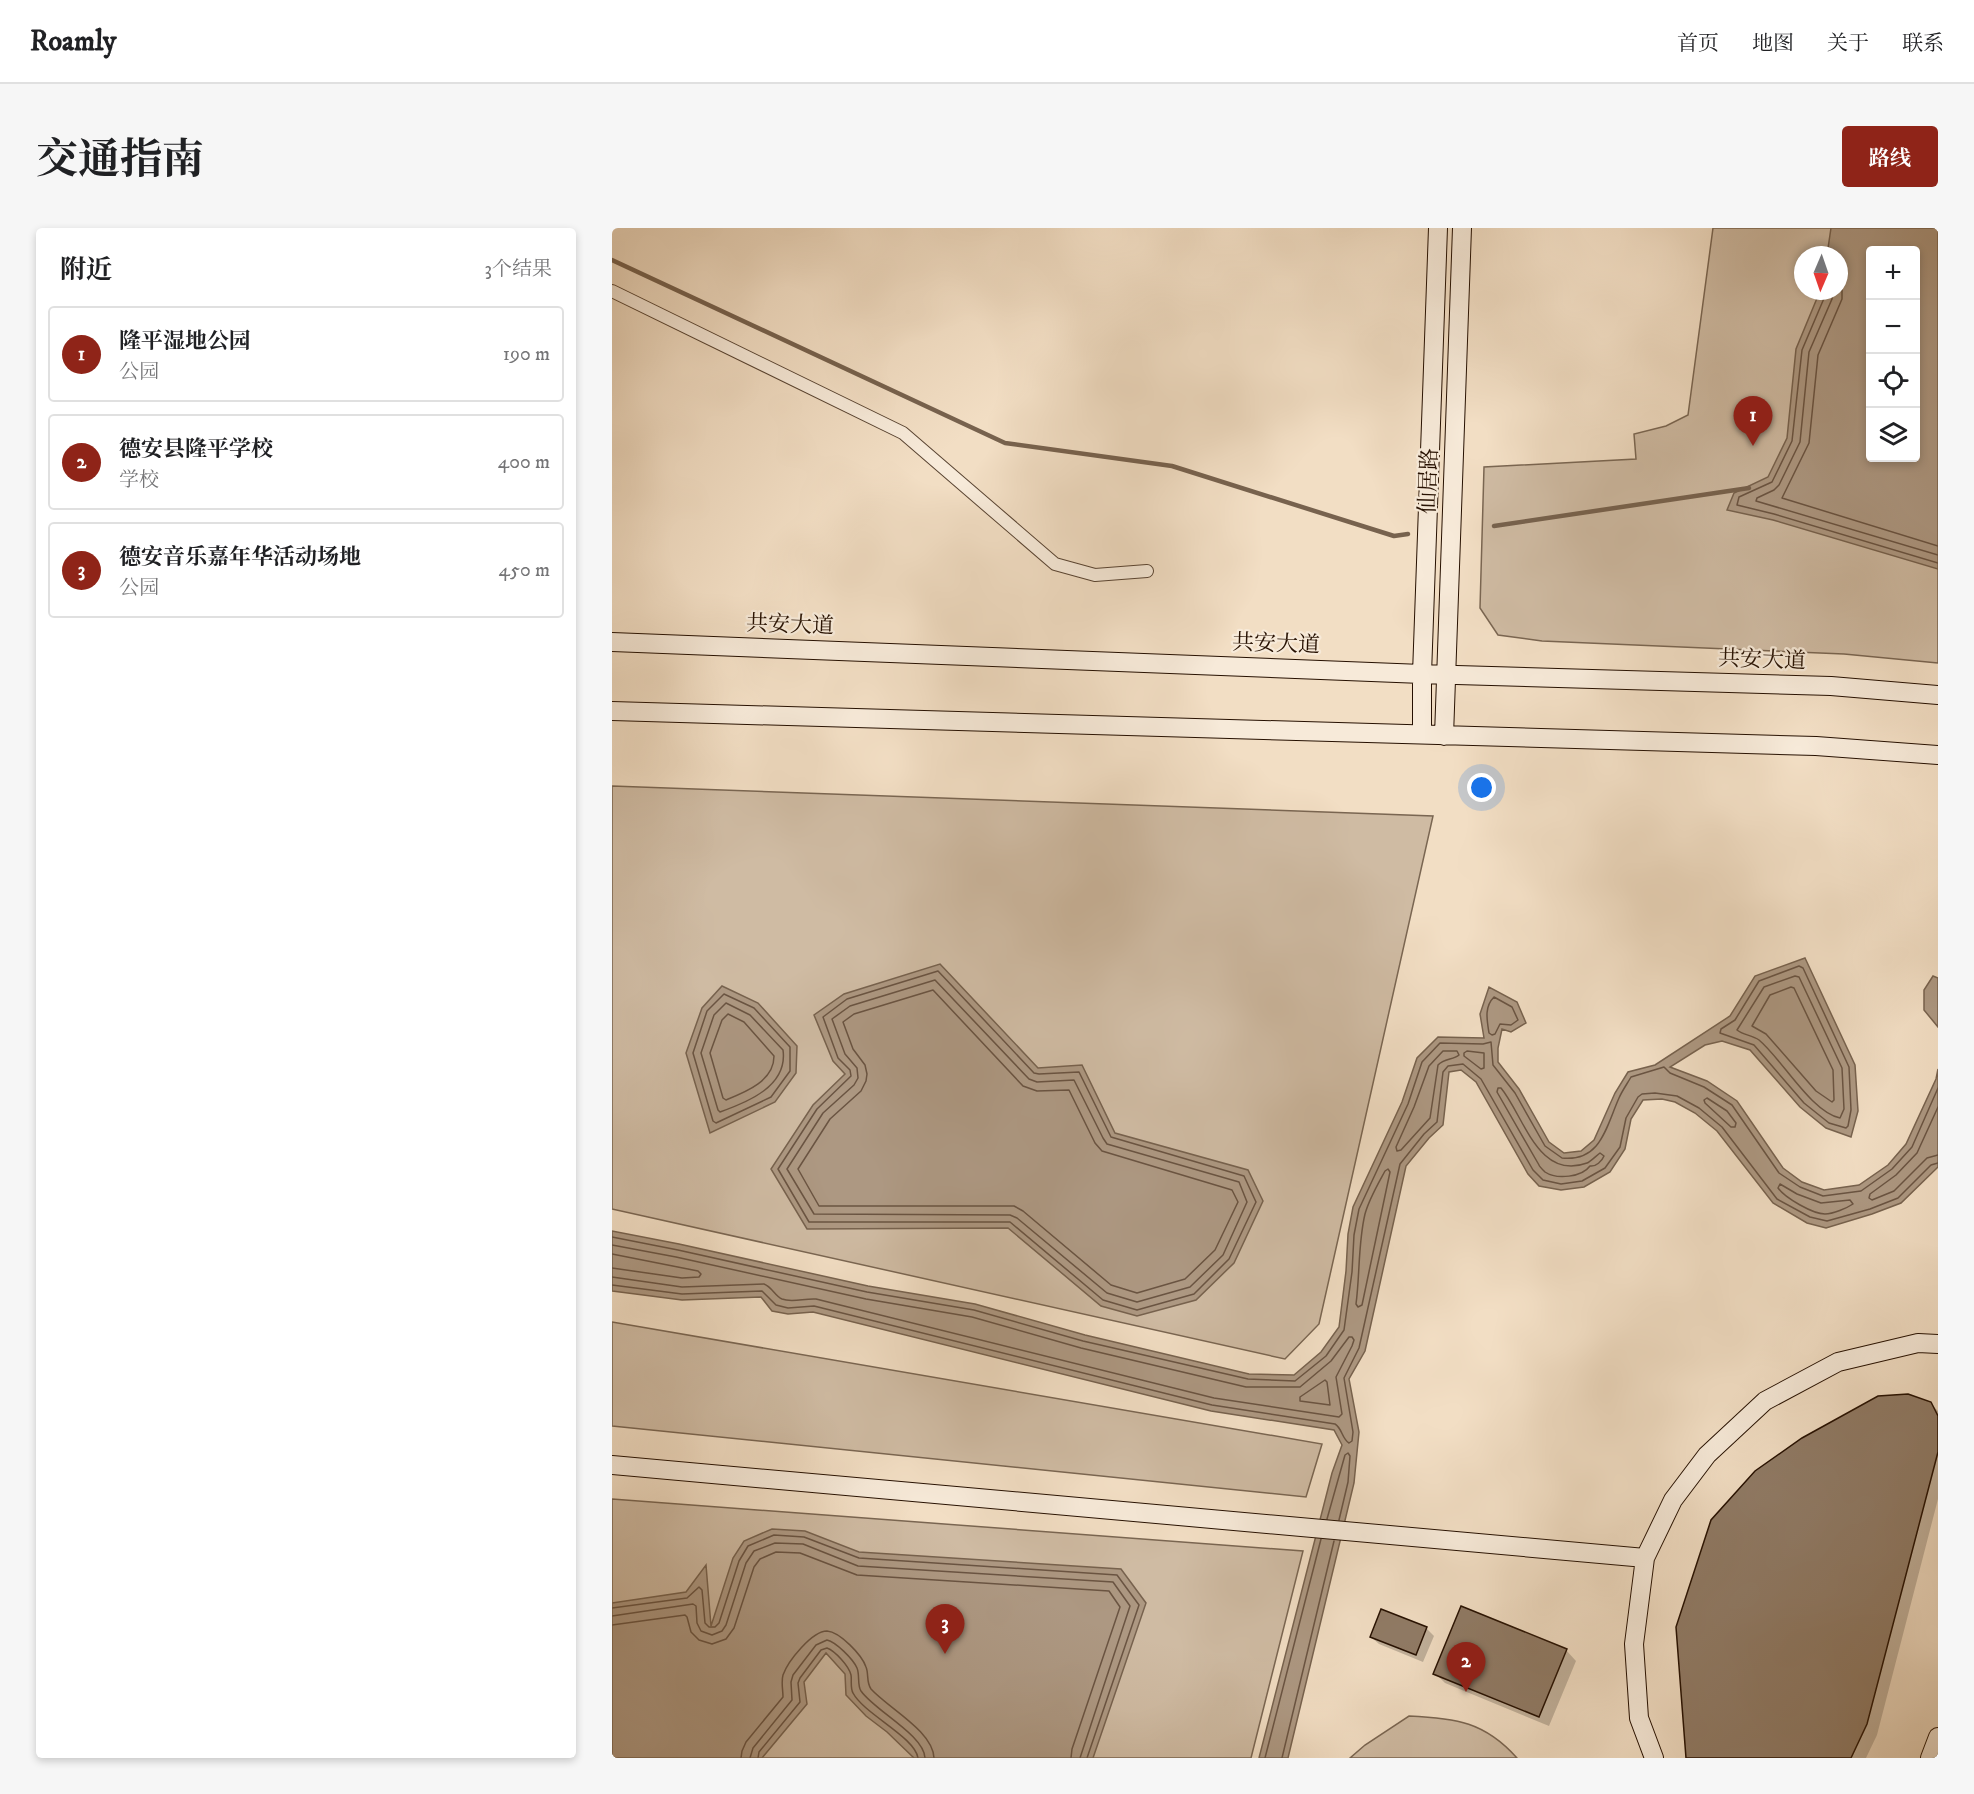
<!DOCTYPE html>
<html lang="zh">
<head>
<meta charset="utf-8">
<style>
	:root { --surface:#fff; --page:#f6f6f6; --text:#202124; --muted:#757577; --line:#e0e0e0; --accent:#8f2418 }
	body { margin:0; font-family:"IM FELL DW Pica","Noto Serif SC",serif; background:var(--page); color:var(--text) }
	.controls { position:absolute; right:18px; top:18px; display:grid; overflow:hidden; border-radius:6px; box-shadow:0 3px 9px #0003 }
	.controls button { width:54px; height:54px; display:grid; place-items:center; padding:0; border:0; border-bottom:2px solid var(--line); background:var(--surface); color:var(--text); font:30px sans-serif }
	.compass { position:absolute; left:1182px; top:18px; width:54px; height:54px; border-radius:50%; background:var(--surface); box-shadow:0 3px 9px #0003; rotate:182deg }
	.you { position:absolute; left:870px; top:560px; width:21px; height:21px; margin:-15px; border:4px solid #fff; border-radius:50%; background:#1a73e8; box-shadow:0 0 0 9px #1a73e833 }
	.badge { display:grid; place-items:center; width:39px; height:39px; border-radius:50%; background:var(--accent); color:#fff; font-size:20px; font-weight:700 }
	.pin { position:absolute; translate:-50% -50px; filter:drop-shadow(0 2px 3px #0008) }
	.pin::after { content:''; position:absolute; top:32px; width:21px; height:18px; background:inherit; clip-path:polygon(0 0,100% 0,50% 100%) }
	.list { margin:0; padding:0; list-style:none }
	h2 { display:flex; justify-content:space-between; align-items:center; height:78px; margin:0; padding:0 24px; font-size:26px }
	h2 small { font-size:20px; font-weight:400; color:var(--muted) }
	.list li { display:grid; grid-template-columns:39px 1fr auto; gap:18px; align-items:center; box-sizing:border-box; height:96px; margin:0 12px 12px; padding:0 12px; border:2px solid var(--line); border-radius:6px }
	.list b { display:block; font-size:22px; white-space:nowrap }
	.list p { margin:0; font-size:20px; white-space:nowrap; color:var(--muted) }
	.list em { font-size:20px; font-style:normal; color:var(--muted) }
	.icon { flex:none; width:33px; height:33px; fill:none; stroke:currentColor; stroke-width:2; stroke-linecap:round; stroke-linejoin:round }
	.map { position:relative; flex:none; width:1326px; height:1530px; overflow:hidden; border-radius:6px }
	header { display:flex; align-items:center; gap:36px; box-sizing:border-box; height:84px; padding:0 30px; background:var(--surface); border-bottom:2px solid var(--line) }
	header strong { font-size:28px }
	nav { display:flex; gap:33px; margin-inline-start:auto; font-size:21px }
	.intro { display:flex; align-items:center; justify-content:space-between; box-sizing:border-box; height:144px; padding:0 36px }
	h1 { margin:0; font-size:42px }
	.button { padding:15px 27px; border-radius:6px; background:var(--accent); color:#fff; font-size:21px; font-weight:700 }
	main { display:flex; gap:36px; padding:0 36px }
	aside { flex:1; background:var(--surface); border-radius:6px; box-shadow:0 3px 9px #0003 }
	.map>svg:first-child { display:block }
	.green { fill:#cfbba3; stroke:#7a6652; stroke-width:1.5; fill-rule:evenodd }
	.water { fill:#ad9882; stroke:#77624e; stroke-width:1.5; fill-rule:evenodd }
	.shadow { fill:#0003 }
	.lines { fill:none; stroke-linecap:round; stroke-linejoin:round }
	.shore { stroke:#6a5442; stroke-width:1.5 }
	.stream { stroke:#77624e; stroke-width:4.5 }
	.building { fill:#907b66; stroke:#261001; stroke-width:1.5 }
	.street-casing { stroke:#594432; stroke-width:14 }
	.secondary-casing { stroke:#261001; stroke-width:20 }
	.street { stroke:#f7ead9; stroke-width:12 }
	.secondary { stroke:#f7ead9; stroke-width:18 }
	.labels { text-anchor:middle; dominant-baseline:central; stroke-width:4.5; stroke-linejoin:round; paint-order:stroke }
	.street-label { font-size:22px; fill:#261001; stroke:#f7ead9 }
</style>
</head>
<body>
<header>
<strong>Roamly</strong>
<nav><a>首页</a><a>地图</a><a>关于</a><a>联系</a></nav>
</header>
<div class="intro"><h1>交通指南</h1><a class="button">路线</a></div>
<main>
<aside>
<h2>附近<small>3个结果</small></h2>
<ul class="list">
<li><span class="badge">1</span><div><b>隆平湿地公园</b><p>公园</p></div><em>190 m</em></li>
<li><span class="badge">2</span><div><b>德安县隆平学校</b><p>学校</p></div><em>400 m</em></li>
<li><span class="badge">3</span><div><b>德安音乐嘉年华活动场地</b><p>公园</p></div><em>450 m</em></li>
</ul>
</aside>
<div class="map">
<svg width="1326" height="1530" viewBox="0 0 1326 1530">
	<rect width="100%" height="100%" fill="#f2dec4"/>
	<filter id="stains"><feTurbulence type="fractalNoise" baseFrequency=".00333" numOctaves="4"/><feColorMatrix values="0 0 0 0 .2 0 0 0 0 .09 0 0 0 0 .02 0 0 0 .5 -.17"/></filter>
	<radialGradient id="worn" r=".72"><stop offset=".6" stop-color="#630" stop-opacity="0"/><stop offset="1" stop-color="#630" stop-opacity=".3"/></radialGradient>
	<path class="green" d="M1101 0H1326V435L1232 426 930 413 886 407 868 380 872 239 1024 231 1022 206 1054 198 1076 187ZM1258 22H1304V230H1258ZM1191 27H1227V63H1191Z
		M0 558 821 588 707 1096 673 1131 0 981Z
		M0 1094 710 1216 694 1269 0 1198Z
		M0 1271 691 1323 639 1530H0Z
		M797 1488C844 1490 873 1494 905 1530H738L753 1517Z"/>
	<path class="water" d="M1219 0H1326V341L1161 292 1115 282 1122 265 1156 249 1175 210 1184 121 1208 63H1227V27H1215ZM1258 22H1304V230H1258Z
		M1193 730 1243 837 1246 883 1239 909 1214 900 1188 879 1138 822 1110 813 1093 817 1058 839 1095 853 1125 873 1171 940 1190 954 1212 962 1247 957 1276 937 1294 916 1324 851 1326 841V939L1289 975 1260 986 1214 1000 1195 995 1161 975 1105 903 1083 885 1063 874 1050 871 1031 872 1019 891 1013 921 998 944 972 959 949 962 927 958 916 946 864 854 849 842 837 844 831 897 817 910 794 938 753 1123 737 1151 747 1204 742 1255 676 1530H647L720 1245 730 1217 722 1202 599 1183 201 1084 176 1086 160 1083 149 1069 70 1072 0 1063V1003L67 1016 256 1058 363 1076 473 1107 637 1146 682 1147 709 1124 727 1099 734 1043 736 1006 741 979 790 874 805 830 826 809 872 810 868 786 877 759 905 774 914 795 899 804 890 801 886 820V834L907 861 937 914 952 925 969 923 982 912 1003 865 1016 844 1043 837 1118 788 1143 748Z
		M328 736 426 840 470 837 503 905 636 942 651 973 622 1035 584 1072 525 1088 489 1078 396 1000 195 1001 159 941 201 877 233 846 221 833 202 787 232 766Z
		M1321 748 1326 750V799L1312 782V762Z
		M110 758 146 775 185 818 184 845 163 874 98 905 74 825 90 780Z
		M160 1301 193 1303 247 1324 509 1341 534 1375 481 1530H302L275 1504 254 1488 234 1467 233 1446 214 1425 192 1454 195 1476 150 1530H0V1375L74 1364 94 1337 99 1398 121 1330 132 1313Z"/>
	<path class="shadow" d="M1318 1175 1326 1183V1271L1265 1507 1254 1530H1076Z
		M814 1400 822 1408 811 1434 767 1416 759 1409Z
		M954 1422 964 1433 937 1498 833 1455 823 1445Z"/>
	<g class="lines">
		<path class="shore" d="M1227 52 1230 61V71L1206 127 1197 215 1170 270 1326 318
			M1214 63 1213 68 1190 122 1180 213 1160 254 1127 269 1125 277 1162 286 1326 335
			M1221 63 1220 71 1197 124 1188 214 1167 257 1162 262 1145 270 1144 273 1326 327
			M1187 738 1191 740 1237 839 1239 882 1236 898 1234 900 1217 895 1192 875 1142 817 1108 805 1109 801 1123 792 1147 753Z
			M326 743 422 845 427 846 467 844 499 909 632 948 644 974 617 1031 582 1066 525 1082 491 1072 398 994H197L166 941 205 881 239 848 238 842 226 830 211 789 235 771Z
			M1183 748 1187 749 1230 840 1232 881 1228 890C1199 884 1170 831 1147 812 1140 807 1131 807 1125 802L1152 759Z
			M323 752 417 851 425 854 462 852 491 910 495 916 627 954 635 974 611 1027 578 1059 525 1074 495 1065 405 990 398 987 202 986 175 941 211 885 242 857 246 850 245 840 233 826 220 791 238 778Z
			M1179 759 1182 760 1221 842 1222 872 1220 874 1204 863 1154 806 1140 798 1158 767Z
			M321 762 411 858 425 863 457 862 483 915 490 923 620 962 626 974 603 1022 573 1051 525 1065 499 1057 411 983 402 978H207L186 941 218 891 249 863 254 853 255 846 253 837 241 821 231 794 242 786Z
			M112 766 142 780 178 819V843L159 869 104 895 101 893 81 825 95 783Z
			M882 769 900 779 906 792 899 797 888 796 883 806 880 807 877 805C875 792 872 779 882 769Z
			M114 775 138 787 171 822C176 858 136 874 108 884L106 882 89 825 102 787Z
			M116 786 132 794 162 828C162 853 134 864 114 872L111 870 98 825 110 792Z
			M831 823H845L847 827C841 832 832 830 826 837L818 890 789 922 785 923 784 919 802 879 817 838Z
			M855 823 872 825V840L869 841 852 828V825Z
			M886 860H889C912 888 926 953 975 935 978 934 984 928 988 925L992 928C990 933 984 939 978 938 970 949 945 952 933 944 933 944 927 938 927 937L885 864Z
			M1095 870 1115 883 1124 895 1123 899H1119L1093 875 1092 872Z
			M1326 879 1305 925 1284 947 1258 966 1257 970 1260 972 1282 963 1315 930 1326 927
			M776 941 778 944 750 1077 746 1079 744 1076C748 1046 746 1015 753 986 757 971 766 956 773 943Z
			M1168 956 1185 966 1209 975 1238 972 1241 976C1235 980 1221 986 1213 986 1201 986 1173 970 1166 960Z
			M0 1009 66 1022 255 1064 362 1082 471 1113 636 1151 683 1153 714 1128 732 1102 740 1044 742 1007 747 981 796 876 810 834 828 815 871 816 879 814 881 837 903 865 933 918 950 930C989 934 994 899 1007 870 1010 863 1015 856 1019 849L1052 839 1058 845 1092 859 1120 877 1167 945 1188 959 1211 968 1249 963 1280 941 1300 919 1326 860
			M0 1017 64 1029 254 1071 360 1089 469 1120 634 1159H688L719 1133 737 1109H740L742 1112 740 1118 724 1149 730 1186 727 1189 602 1170 204 1071C193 1070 180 1075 170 1071 163 1068 160 1059 152 1056L70 1059 0 1049
			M0 1026 86 1043 89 1046 87 1049 70 1050 0 1040
			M0 1057 70 1066 150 1063 164 1077 176 1080 202 1078 600 1177 723 1196C730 1200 730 1211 737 1215L740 1213 741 1204 732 1150 747 1120 788 936 812 906 825 894 831 844 836 838 851 836 869 851 921 942 931 952 949 956 970 953 993 940 1008 919 1014 890 1026 869 1030 866 1043 865 1065 868 1087 880 1110 899 1165 971 1198 989 1215 993 1258 981 1286 970 1319 937 1326 935
			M713 1152 715 1154 718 1177 688 1173V1169Z
			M715 1291 733 1227 736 1225 738 1228 736 1254 727 1292
			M0 1380 75 1370 87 1359 90 1362 93 1395 97 1399H103L107 1395 127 1333 136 1318 162 1307 192 1309 247 1330 505 1347 527 1377 475 1530
			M0 1388 81 1376 84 1378 85 1395 89 1403 100 1407 110 1403 114 1397 134 1335 142 1323 163 1315 191 1316 246 1338 501 1354 518 1378 468 1530
			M0 1397 73 1387 75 1389 79 1404 87 1412 100 1416 114 1411 122 1400 142 1339 148 1331 164 1324 188 1325 245 1347 497 1363 508 1379 460 1521 459 1530
			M129 1530 130 1523 134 1514 171 1469C171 1462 169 1454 171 1447 176 1433 200 1403 215 1403 228 1404 250 1427 254 1439 257 1446 254 1454 259 1461 276 1480 321 1503 322 1530
			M138 1530 141 1520 180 1472 179 1454 181 1447 204 1417 215 1412C224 1414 241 1431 245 1440 248 1447 245 1457 249 1463 263 1483 312 1507 313 1530
			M146 1530 147 1524 188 1474 186 1455 188 1450 209 1422 215 1420C223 1423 237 1438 239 1447 240 1452 238 1460 241 1465 252 1486 303 1509 306 1530
			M653 1530 709 1311
			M670 1530 722 1313"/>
		<path class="stream" d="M0 32 393 215 560 238 782 308 796 306
			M882 298 1137 260"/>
	</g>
	<path class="building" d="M1296 1166 1319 1174 1326 1188V1224L1255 1496 1239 1530H1074L1064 1399 1099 1292 1143 1243 1190 1210 1266 1168Z
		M849 1378 955 1421 927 1489 821 1446Z
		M769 1381 815 1399 804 1427 758 1409Z"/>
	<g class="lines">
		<g class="street-casing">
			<path id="street" d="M0 63 291 205 443 336 483 347 535 343"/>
		</g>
		<g class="secondary-casing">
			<path id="secondary" d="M0 414 810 446 1219 458 1326 467
				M0 483 1204 518 1326 527
				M810 506V446L826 0
				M832 508 850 0
				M0 1237 1033 1330
				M1042 1530 1027 1490 1022 1416 1033 1330 1061 1272 1095 1227 1153 1173 1226 1134 1306 1115 1326 1116
				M1318 1530 1326 1509"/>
		</g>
		<use href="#street" class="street"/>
		<use href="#secondary" class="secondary"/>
	</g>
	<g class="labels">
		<g class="street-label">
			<text transform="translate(817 253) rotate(-88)">仙居路</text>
			<text transform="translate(178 397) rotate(2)">共安大道</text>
			<text transform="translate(664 416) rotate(2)">共安大道</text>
			<text transform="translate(1150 432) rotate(2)">共安大道</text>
		</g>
	</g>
	<rect width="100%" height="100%" filter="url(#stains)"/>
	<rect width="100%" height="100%" fill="url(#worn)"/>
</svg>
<div class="controls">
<button>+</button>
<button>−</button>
<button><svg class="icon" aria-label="locate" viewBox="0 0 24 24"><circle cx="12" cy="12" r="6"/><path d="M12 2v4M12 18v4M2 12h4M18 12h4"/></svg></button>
<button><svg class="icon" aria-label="layers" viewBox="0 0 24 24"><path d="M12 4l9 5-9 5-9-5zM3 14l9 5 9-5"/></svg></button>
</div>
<svg class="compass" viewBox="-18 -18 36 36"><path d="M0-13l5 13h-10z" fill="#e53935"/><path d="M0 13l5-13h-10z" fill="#757577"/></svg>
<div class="you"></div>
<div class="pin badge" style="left:1141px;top:218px">1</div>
<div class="pin badge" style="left:854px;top:1464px">2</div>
<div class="pin badge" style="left:333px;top:1426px">3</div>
</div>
</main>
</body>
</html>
